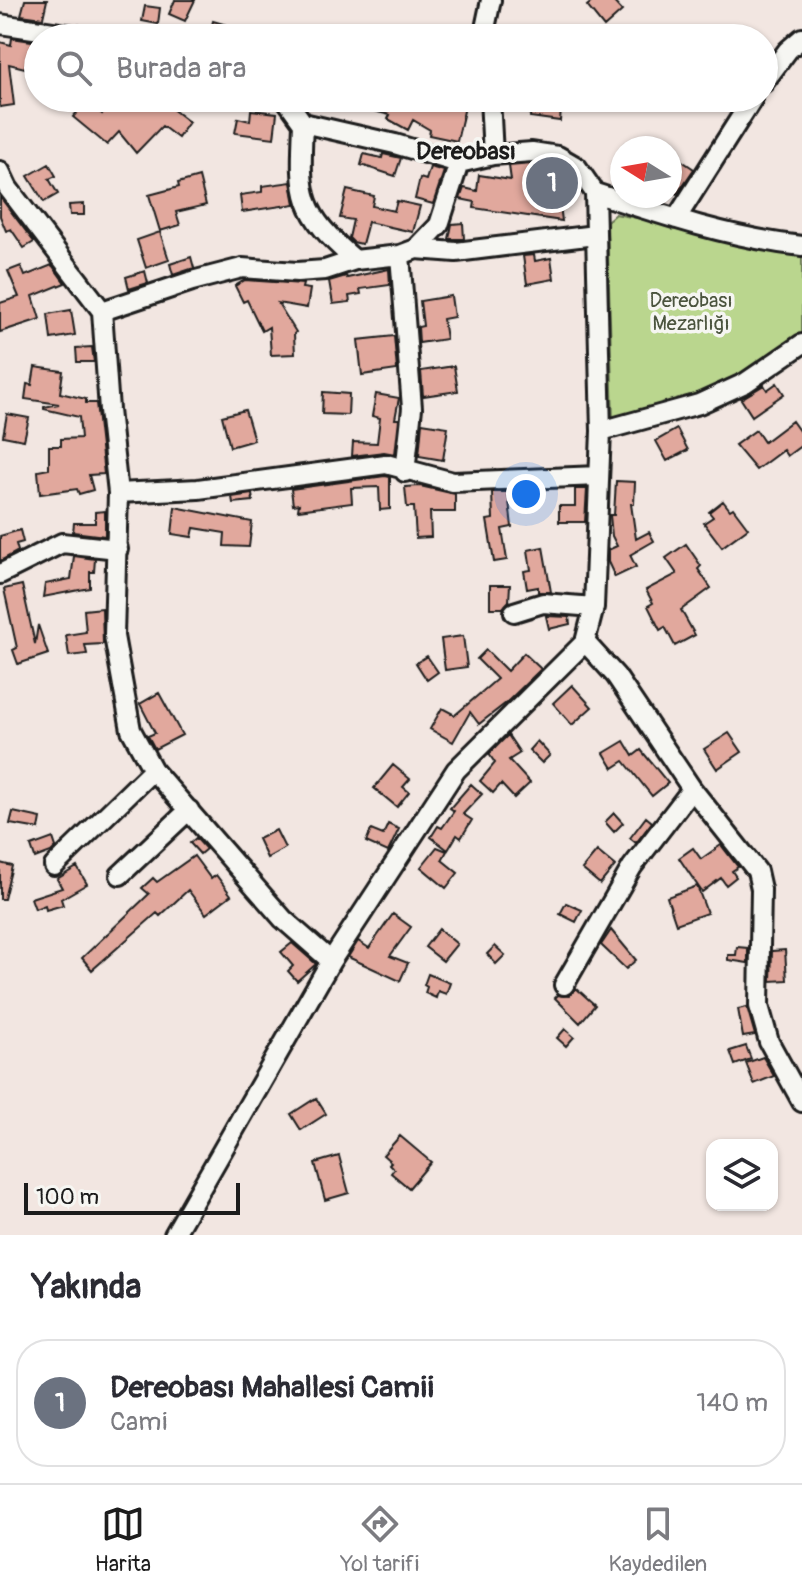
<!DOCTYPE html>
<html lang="tr">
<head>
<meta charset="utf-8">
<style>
	:root { --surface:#fff; --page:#f2f2f3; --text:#2b2b33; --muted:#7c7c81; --line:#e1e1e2; --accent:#1c1c1c }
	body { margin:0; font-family:Pangolin,sans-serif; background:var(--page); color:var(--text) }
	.controls { position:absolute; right:24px; bottom:24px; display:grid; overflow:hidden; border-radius:16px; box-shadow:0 2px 6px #0004 }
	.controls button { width:72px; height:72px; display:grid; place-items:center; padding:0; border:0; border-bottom:2px solid var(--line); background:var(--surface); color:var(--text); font:40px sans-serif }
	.compass { position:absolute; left:610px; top:136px; width:72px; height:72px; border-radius:50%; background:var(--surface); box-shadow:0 2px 6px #0004; rotate:281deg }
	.scale { position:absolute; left:24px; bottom:20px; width:216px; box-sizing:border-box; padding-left:8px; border:4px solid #1c1c1c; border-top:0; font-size:22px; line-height:28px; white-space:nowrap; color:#1c1c1c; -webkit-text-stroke:6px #f6f6f2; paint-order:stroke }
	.you { position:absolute; left:526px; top:494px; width:28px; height:28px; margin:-20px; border:6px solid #fff; border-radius:50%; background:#1a73e8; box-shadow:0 0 0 12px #1a73e833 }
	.badge { display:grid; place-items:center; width:52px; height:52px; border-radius:50%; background:var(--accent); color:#fff; font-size:26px; font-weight:700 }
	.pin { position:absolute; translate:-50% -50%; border:4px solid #fff; box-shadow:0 2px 8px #0006 }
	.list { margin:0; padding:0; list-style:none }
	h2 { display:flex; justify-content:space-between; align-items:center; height:104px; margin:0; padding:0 32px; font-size:34px }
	h2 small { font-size:26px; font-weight:400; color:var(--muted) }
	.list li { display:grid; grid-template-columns:52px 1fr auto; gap:24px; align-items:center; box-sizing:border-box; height:128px; margin:0 16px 16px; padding:0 16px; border:2px solid var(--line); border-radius:32px }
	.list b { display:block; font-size:30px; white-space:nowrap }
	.list p { margin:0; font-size:26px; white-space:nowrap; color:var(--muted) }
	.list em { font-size:26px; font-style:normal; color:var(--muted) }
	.icon { flex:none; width:44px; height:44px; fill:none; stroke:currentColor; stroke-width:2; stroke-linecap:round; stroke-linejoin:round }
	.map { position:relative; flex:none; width:802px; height:1235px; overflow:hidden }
	.search { position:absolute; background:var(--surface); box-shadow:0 2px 6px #0004; left:24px; right:24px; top:24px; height:88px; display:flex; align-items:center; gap:20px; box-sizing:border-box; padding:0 28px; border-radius:44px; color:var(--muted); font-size:30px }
	.sheet { height:248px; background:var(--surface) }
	nav { display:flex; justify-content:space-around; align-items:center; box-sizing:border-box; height:112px; border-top:2px solid var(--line); background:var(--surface); font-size:22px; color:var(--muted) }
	nav a { display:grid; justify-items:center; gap:4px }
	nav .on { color:var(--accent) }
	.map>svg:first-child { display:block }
	.green { fill:#bad68e; stroke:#6b7955; stroke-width:2 }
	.building { fill:#e1a89d; stroke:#1c1c1c; stroke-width:2 }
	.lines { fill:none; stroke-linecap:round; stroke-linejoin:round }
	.minor-casing { stroke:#1c1c1c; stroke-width:24 }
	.minor { stroke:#f6f6f2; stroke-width:18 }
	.labels { text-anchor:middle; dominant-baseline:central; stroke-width:7; stroke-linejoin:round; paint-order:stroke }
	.park-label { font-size:20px; fill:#4b543e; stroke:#f6f6f2 }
	.quarter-label { font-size:24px; font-weight:bold; fill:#1c1c1c; stroke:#f6f6f2 }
</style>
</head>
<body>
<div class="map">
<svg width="802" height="1235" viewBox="0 0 802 1235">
	<rect width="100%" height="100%" fill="#f2e6e1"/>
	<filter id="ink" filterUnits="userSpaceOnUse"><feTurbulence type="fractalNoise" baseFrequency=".0125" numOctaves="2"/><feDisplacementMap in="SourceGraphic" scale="16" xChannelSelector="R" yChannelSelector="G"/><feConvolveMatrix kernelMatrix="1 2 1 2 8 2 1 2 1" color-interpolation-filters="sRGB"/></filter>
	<g filter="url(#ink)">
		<path class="green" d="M615 214 802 249V338L724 386 682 404 613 421 607 221Z"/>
		<path class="building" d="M25 0H47L43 18 21 15Z
			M175 0H195L185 21 169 14Z
			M594 0H612L622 11 604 27 587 6Z
			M145 6 160 8 158 24 142 21Z
			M213 21 237 28 234 38 210 33Z
			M12 38 38 42V61L27 58 25 68 9 64 14 105 0 107V42L11 45Z
			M112 98H158L189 122 178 138 162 126 136 153 119 132 107 145 73 117 87 101 102 114Z
			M337 98H467L457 141 429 135 430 130 413 120 408 130 388 119 390 115 337 102Z
			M531 105 561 109 560 121 530 117Z
			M251 110 277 113 274 138 235 133 238 118 250 121Z
			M670 153 694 169 677 194 670 190Z
			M364 154 382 158 383 154 401 158 395 176 361 165Z
			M49 164 56 176 49 179 58 194 44 202 28 176Z
			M532 164 562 172 570 178 565 198 559 197 562 221 474 208 475 202 460 199 464 188 477 191 479 175 511 180 509 166Z
			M430 167 444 171 433 204 415 199 420 178 426 180Z
			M199 177 206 205 176 212 180 225 160 231 149 195 179 187 178 183Z
			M291 182 295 204 242 212 240 195 262 192V186Z
			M347 190 374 196 372 206 394 211 397 201 420 206 413 232 368 222 362 244 353 242 349 238 353 220 340 218Z
			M0 197 34 242 24 248 11 229 6 231 0 216Z
			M84 204V215H70L69 205Z
			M463 223 464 239H449L452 224Z
			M160 232 169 260 146 268 137 240Z
			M534 255 535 261 551 258 554 279 527 284 523 256Z
			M191 257 194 268 173 275 170 264Z
			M52 265 65 283 33 296 40 319 0 332V303L19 297 8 271 21 266 25 276Z
			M389 269 390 285 360 289 361 294 349 296 350 302 333 304 329 281 346 276 347 278Z
			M145 271 148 283 129 289 126 277Z
			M245 280 303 284 302 288 310 289 307 308 278 303 296 332 294 334 295 354 271 355 269 327 262 331 247 300 243 302 235 286Z
			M451 296 454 317 443 319 446 339 419 343 418 327 423 326 420 301Z
			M71 310 75 335 51 339 48 314Z
			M394 336 397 370 362 375 358 340Z
			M92 347 94 362H77L76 348Z
			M454 366 458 391 423 396 421 371Z
			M35 367 63 371 60 393 86 399V403H96L104 474 89 475 93 490 79 494 77 489 40 494 38 471 49 469V446H61V439L81 438 79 417 44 409V407L59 404 25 399 27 384 32 385Z
			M777 383 784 394 752 416 741 399 764 385 767 390Z
			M323 392 349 394 348 415 322 414Z
			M376 394 399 398 395 419H399L395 454 384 452 352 456 353 442 377 443 380 418 372 416Z
			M245 410 254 440 230 447 222 416Z
			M7 414 29 418 24 440 3 436Z
			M792 421 802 435V445L787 456 783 450 756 470 735 445 756 430 764 442Z
			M422 423 448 427 443 460 419 456Z
			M677 429 688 450 667 461 656 441Z
			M385 476 390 477V509L380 510 379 487 351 488 352 503 298 510 299 504 293 505 291 489Z
			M616 481 635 482 634 504H631L636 539 649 532 654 541 630 555 636 567 615 577 608 562V550L617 546 612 536 610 515H614Z
			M420 486 455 494V512H430L431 537 416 538 414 507H407L405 487Z
			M575 489H587L585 522H559V506H575Z
			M492 492H508L512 527 502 529 507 560 494 562 487 520 493 519Z
			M252 494 253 501 233 503 232 497Z
			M723 501 730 510 733 508 748 528 722 547 704 523 713 517 709 512Z
			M175 507 252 522 249 547 224 546 225 533 194 528 192 537 172 534Z
			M105 511V536L73 532 74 523H95V512Z
			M20 530 23 542 16 544 18 551 0 561V536Z
			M686 544 701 566 698 569 711 588 681 610 695 635 675 646 665 627 660 630 648 606 653 603 646 590 677 574 666 558Z
			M543 547 551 592H538V587L527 589 524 571 531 570 528 550Z
			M74 556 95 559 94 572H90V588L43 597 45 584 71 579Z
			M22 585 35 644 38 625 48 654 18 664 13 650 17 648 4 589Z
			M490 585H510L509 601 503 608H490Z
			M102 608 103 644 85 645 87 654 69 656 66 635 86 632 84 610Z
			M546 616 569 617 570 624 549 629Z
			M463 636 467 667 445 670 441 639Z
			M486 650 507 671 524 653 541 669 506 703 479 724 470 712 453 742 430 729 442 708 455 715 497 679 477 659Z
			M427 656 438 672 427 680 416 663Z
			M572 685 592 707 572 725 553 703Z
			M159 693 182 735 155 749 148 736 155 733 140 704Z
			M729 733 742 752 717 769 704 749Z
			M508 735 520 753 509 760 530 783 514 798 501 784 493 793 480 781 495 763 489 754Z
			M537 741 550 755 542 763 529 750Z
			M624 741 633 756 641 750 668 783 652 796 624 761 613 768 604 753Z
			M393 765 410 779 403 787 409 792 397 807 374 788Z
			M471 784 482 794 463 814 472 820 461 838 457 835 448 850 431 837 438 826 442 828 454 811 450 808Z
			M13 812 41 818 39 829 10 824Z
			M614 813 623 823 614 832 605 822Z
			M646 817 652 822 636 843 630 838Z
			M388 824 399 829 388 852 366 842 371 830 383 835Z
			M276 830 285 848 267 858 258 839Z
			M53 838 56 847 51 852 35 858 31 846Z
			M196 838 206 849 200 854 190 843Z
			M721 845 738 867 732 871 736 877 726 885 721 878 702 892 679 858 693 848 701 859Z
			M437 847 447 851 442 860 458 873 446 888 421 867Z
			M597 851 615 866 600 884 582 869Z
			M194 856 211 879 216 875 231 895 206 914 188 890 160 916 157 913 92 970 82 958 149 894 142 888 153 878 157 882Z
			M0 863 12 866 4 899H0Z
			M77 867 87 884 61 899 63 905 46 910 45 905 35 909 31 898 62 888 57 879Z
			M697 886 707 913 676 924 667 897Z
			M566 903 582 910 576 922 560 914Z
			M393 914 411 927 390 956 408 963 400 981 348 957 358 941 369 948Z
			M439 929 457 944 443 961 425 947Z
			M611 930 636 960 626 969 601 945Z
			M292 943 316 964 297 981 288 971 293 966 281 952Z
			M495 946 505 955 496 964 487 954Z
			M737 947 748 948V963L728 960V955H736Z
			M785 950 787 980 771 981 772 951Z
			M428 974 450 983 446 994 438 991 436 998 425 993 427 987 424 985Z
			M576 988 595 1005 580 1023 555 998 558 995 569 996Z
			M747 1007 755 1035 743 1037 738 1009Z
			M565 1029 574 1037 566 1046 557 1038Z
			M746 1046 751 1059 735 1065 730 1051Z
			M763 1057 774 1076 754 1084 746 1063Z
			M316 1098 326 1114 301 1130 291 1114Z
			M400 1136 431 1162 409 1188 391 1173 394 1169 389 1164 391 1162 383 1155Z
			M339 1156 349 1193 325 1200 315 1163Z"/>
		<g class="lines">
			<g class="minor-casing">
				<path id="minor" d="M0 24 94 38
					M483 38 491 0
					M764 82 788 50 802 38
					M490 98 493 155
					M303 123C300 195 298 211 355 260
					M0 171 8 188 102 311 109 410 118 493 114 636 131 730 153 770 283 919 331 961
					M595 193C662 215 731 238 802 246
					M676 219 753 98
					M416 249 439 225 459 163
					M400 255 412 408 405 472
					M102 311 192 281 242 268 297 272 325 270 355 260 400 255 416 249 456 252 595 235
					M601 431 699 404 745 383 802 344
					M118 493 198 489 386 464 453 482 599 476
					M0 574 62 543 118 549
					M514 612 543 603 594 607
					M585 642 616 676 692 789 757 871 761 889 759 1006 769 1042 802 1102
					M54 866 153 770
					M120 875 189 810
					M564 985 632 867 692 789
					M174 1235 331 961 456 770 585 642 594 607 601 431 595 193 577 167 558 156 532 152 493 155 459 163 395 144 303 123 285 98"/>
			</g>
			<use href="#minor" class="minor"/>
		</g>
	</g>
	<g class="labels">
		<g class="park-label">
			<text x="691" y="300">Dereobası<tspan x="691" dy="23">Mezarlığı</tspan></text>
		</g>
		<g class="quarter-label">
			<text x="466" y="151">Dereobası</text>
		</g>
	</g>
</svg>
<div class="controls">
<button><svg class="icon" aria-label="layers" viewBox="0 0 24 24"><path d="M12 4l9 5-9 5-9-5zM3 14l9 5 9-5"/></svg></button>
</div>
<svg class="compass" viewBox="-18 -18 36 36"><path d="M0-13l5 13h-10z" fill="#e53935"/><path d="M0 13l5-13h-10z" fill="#7c7c81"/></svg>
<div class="scale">100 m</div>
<div class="you"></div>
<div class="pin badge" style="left:552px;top:183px;background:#6b7280">1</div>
<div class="search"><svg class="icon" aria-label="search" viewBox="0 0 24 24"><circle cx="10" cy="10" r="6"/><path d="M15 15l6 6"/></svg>Burada ara</div>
</div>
<section class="sheet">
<h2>Yakında<small></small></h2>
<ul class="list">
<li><span class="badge" style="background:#6b7280">1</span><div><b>Dereobası Mahallesi Camii</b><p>Cami</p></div><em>140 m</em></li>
</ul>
</section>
<nav>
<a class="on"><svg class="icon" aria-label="map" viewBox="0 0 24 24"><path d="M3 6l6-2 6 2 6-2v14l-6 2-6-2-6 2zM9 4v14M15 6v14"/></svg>Harita</a>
<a><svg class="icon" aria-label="directions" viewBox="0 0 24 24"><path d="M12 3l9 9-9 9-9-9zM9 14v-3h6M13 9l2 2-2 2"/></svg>Yol tarifi</a>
<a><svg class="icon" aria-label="saved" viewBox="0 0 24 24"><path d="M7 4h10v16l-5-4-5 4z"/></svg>Kaydedilen</a>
</nav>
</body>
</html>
